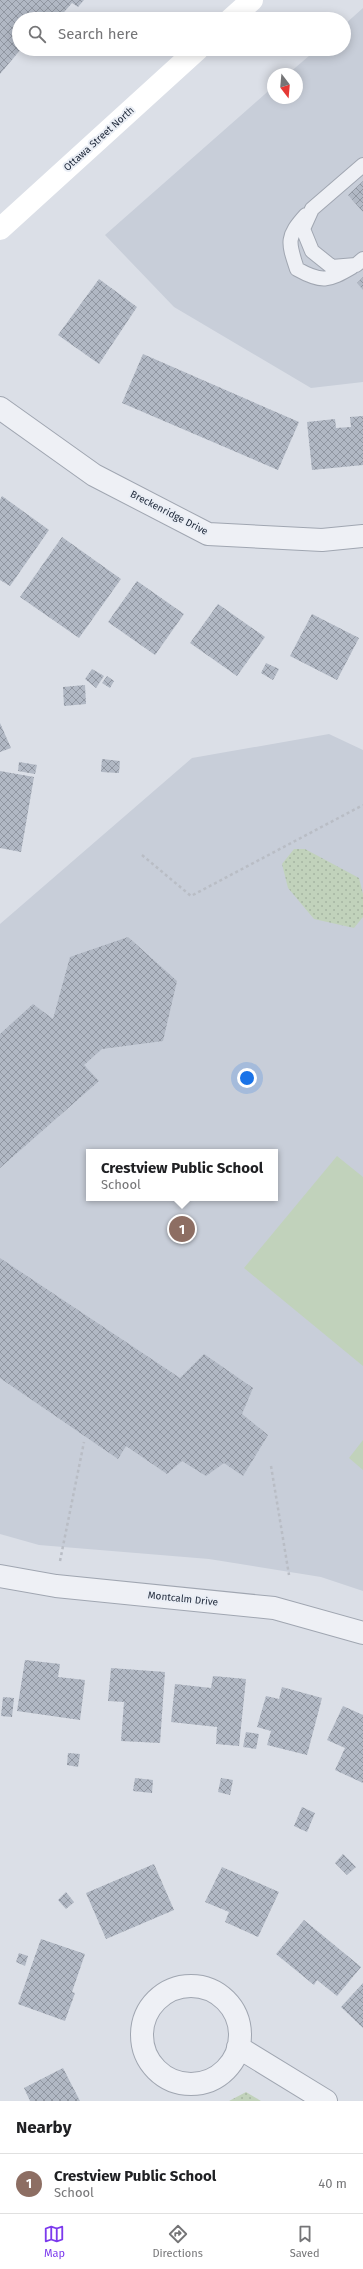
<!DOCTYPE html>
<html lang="en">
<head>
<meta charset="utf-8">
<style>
	:root { --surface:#fff; --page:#f6f6f6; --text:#202124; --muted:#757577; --line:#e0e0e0; --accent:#7c3aed }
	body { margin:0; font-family:"Fira Sans",sans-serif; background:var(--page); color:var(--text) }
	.compass { position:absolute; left:267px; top:68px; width:36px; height:36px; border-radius:50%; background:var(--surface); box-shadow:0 2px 10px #0003; rotate:164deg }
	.you { position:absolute; left:247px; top:1078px; width:14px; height:14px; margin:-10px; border:3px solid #fff; border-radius:50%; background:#1a73e8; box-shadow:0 0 0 6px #1a73e833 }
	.badge { display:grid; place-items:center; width:26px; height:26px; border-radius:50%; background:var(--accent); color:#fff; font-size:13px; font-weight:700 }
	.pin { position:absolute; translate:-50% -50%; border:2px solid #fff; box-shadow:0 1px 4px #0006 }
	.popup { position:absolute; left:86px; top:1149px; width:192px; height:52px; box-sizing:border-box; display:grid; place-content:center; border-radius:0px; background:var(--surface); filter:drop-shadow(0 1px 3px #0005); font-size:13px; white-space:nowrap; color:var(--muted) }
	.popup b { font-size:15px; color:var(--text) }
	.popup::after { content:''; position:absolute; left:50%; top:100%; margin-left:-8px; border:8px solid transparent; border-top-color:var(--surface) }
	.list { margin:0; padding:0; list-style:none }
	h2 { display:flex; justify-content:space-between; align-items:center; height:52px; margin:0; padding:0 16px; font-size:17px }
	h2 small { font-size:13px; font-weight:400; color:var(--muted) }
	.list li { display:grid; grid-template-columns:26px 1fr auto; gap:12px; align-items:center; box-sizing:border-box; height:60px; padding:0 16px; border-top:1px solid var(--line) }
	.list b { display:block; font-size:15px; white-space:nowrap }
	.list p { margin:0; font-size:13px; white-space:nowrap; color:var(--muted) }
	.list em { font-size:13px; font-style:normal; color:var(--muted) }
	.icon { flex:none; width:22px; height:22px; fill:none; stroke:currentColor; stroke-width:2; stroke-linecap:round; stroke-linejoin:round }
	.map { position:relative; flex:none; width:363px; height:2101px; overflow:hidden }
	.search { position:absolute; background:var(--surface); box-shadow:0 2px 10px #0003; left:12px; right:12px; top:12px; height:44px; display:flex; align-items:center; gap:10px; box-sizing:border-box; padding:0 14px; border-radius:22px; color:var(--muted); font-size:15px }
	.sheet { height:112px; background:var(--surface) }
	nav { display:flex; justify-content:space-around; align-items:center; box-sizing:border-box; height:56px; border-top:1px solid var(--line); background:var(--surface); font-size:11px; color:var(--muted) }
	nav a { display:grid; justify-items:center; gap:2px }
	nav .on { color:var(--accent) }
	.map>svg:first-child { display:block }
	.built { fill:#c8ced9; fill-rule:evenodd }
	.park { fill:url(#park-dots) }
	.pitch { fill:#c1d2bb }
	.building { fill:url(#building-cross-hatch) }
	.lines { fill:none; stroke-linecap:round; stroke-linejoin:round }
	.service-casing { stroke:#a0a6b1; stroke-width:16 }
	.minor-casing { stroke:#a0a6b1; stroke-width:24 }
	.path { stroke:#b9bdc5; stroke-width:2.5; stroke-dasharray:3 3; stroke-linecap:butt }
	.service { stroke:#eef0f5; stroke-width:14 }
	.minor { stroke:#eef0f5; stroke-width:22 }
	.secondary { stroke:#fff; stroke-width:22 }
	.labels { text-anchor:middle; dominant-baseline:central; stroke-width:4; stroke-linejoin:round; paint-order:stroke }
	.street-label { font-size:10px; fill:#232d3e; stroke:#eaeef5 }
</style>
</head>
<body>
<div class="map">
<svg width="363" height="2101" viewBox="0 0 363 2101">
	<defs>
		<pattern id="park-dots" width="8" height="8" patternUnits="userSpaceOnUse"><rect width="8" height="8" fill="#c1d2bb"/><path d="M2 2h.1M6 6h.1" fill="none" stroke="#a6b5a2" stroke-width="1.8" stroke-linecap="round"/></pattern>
		<pattern id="building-cross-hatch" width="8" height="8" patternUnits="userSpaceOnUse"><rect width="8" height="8" fill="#b1b8c4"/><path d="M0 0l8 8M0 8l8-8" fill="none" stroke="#9096a1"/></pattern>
	</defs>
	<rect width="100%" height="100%" fill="#dbdfe7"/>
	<path class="built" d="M363 8V382L311 388 174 307 105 235 273 87V98H297V74H288L317 49H344V25Z
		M329 734 363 750V1591L321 1577 209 1559 39 1545 0 1534V924L192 758ZM89 1152H275V1198H89Z"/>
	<path class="park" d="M294 849H305L359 878 363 894V917L354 928 314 919 288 888 282 864Z
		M246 2092 261 2101H229Z"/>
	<path class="pitch" d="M337 1156 363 1177V1366L244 1268Z
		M363 1440V1470L349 1458Z"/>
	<path class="building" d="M0 0H84L78 7 72 3 58 19H19V49H21L0 74Z
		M363 181V212L348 195Z
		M363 277V290L357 283Z
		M99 279 137 307 99 364 58 335Z
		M143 354 299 422 278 470 122 403Z
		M363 416V465L312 470 307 422 335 419 336 428 351 427 350 417Z
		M2 496 49 530 10 586 0 580V500Z
		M62 537 121 579 79 638 20 597Z
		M137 581 184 614 155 655 108 622Z
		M218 604 265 637 237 676 190 643Z
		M312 614 359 638 337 680 290 656Z
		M266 663 279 669 273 680 261 673Z
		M92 669 104 676 96 688 85 679Z
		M107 676 114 681 110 688 102 683Z
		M85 685 86 704 64 706 63 687Z
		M0 723 11 748 0 752Z
		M102 759 120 761 119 773 101 772Z
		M19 762 37 765 35 774 18 771Z
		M0 771 34 777 21 852 0 848Z
		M128 937 177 981 163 1041 102 1049 84 1065 99 1081 0 1168V1034L33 1004 53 1019 70 957Z
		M0 1258 180 1378 204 1354 253 1388 242 1414 268 1435 243 1476 224 1463 206 1476 182 1461 167 1474 126 1446 118 1459 0 1378Z
		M25 1660 60 1664 58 1677 85 1680 80 1720 17 1711Z
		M111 1668 165 1672 160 1743 121 1741 124 1702 108 1701Z
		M213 1676 246 1679 239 1746 216 1744 217 1727 171 1722 175 1684 211 1688Z
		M282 1687 322 1698 307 1755 267 1745 271 1731 257 1727 266 1696 279 1699Z
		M3 1697 14 1698 12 1717 1 1716Z
		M343 1706 363 1715V1783L335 1770 345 1748 327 1740Z
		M246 1732 259 1734 256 1749 243 1747Z
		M68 1753 80 1754 78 1767 67 1765Z
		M135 1778 153 1780 152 1793 133 1791Z
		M221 1778 233 1780 230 1795 218 1792Z
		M302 1807 315 1813 307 1832 294 1826Z
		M343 1854 356 1867 347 1875 335 1863Z
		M154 1864 174 1910 106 1939 86 1893Z
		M222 1867 279 1892 258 1937 225 1922 229 1912 205 1902Z
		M66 1892 74 1902 66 1909 58 1900Z
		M304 1920 361 1967 337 1996 317 1980 314 1985 276 1954Z
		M41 1939 85 1954 72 1992 75 1993 65 2021 18 2004Z
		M19 1953 28 1956 25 1966 16 1962Z
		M363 1983V2028L341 2007Z
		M63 2068 80 2101H30L24 2088Z"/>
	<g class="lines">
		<g class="service-casing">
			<path id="service" d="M363 165 312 209 303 229 312 251 332 267 356 265 363 259
				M306 215C286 237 288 242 297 269 322 283 328 281 352 267"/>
		</g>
		<g class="minor-casing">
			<path id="minor" d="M0 408 94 475 208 534 322 540 363 536
				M0 1576 56 1586 274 1608 363 1633
				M142 2035a49 49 0 1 1 98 0a49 49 0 1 1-98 0Z
				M238 2047 326 2101"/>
		</g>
		<path class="path" d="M142 855 191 896 363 805
			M271 1466 289 1575
			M60 1561 84 1442"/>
		<use href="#service" class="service"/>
		<use href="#minor" class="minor"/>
		<path class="secondary" d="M231 19 252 0
			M0 229 198 49"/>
	</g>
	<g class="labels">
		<g class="street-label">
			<text transform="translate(99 139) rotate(-42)">Ottawa Street North</text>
			<text transform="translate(169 513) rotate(27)">Breckenridge Drive</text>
			<text transform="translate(183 1599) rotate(6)">Montcalm Drive</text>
		</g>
	</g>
</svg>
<svg class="compass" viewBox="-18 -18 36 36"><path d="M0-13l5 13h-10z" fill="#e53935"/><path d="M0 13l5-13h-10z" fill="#757577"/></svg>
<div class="you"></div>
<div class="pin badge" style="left:182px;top:1229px;background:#8d6e63">1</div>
<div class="popup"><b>Crestview Public School</b>School</div>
<div class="search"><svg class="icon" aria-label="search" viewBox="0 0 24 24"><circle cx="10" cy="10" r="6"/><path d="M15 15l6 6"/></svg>Search here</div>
</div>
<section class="sheet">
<h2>Nearby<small></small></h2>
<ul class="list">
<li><span class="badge" style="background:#8d6e63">1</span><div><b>Crestview Public School</b><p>School</p></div><em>40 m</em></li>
</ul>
</section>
<nav>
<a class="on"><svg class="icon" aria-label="map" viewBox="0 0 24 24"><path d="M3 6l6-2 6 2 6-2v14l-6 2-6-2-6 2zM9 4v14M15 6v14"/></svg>Map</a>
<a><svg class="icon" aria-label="directions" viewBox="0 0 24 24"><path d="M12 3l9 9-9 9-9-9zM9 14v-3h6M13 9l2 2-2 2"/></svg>Directions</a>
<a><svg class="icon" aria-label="saved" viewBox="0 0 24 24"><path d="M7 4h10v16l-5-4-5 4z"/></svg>Saved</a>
</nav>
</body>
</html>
